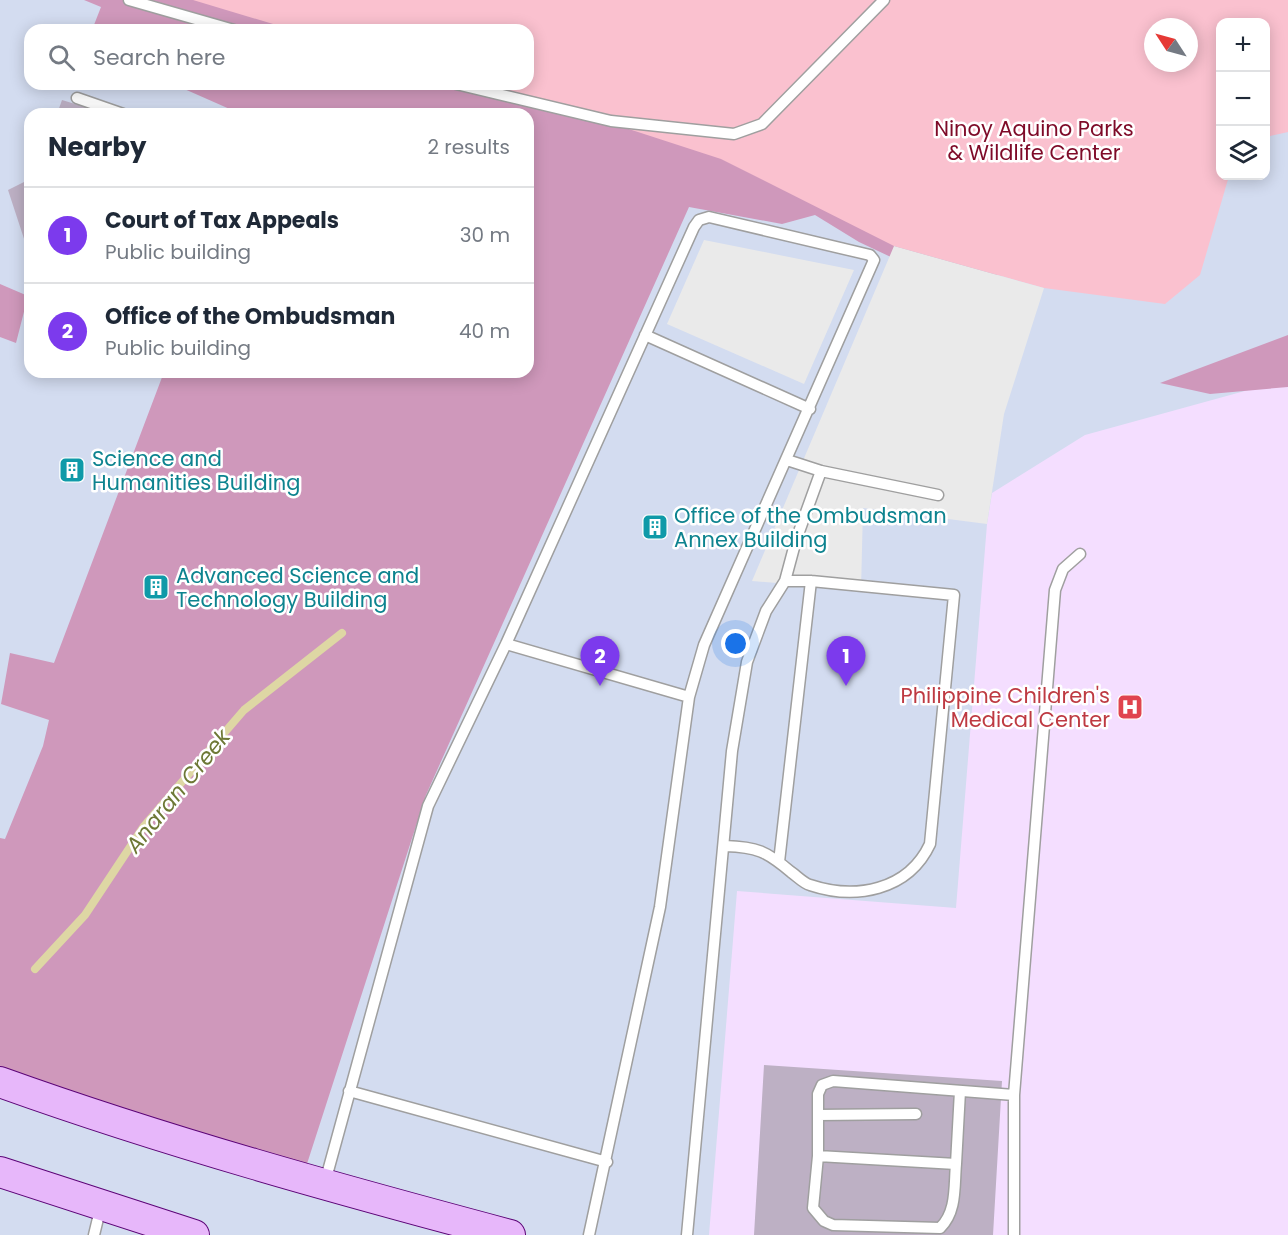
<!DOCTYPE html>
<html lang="en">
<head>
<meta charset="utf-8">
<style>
	:root { --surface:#fff; --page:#f6f6f7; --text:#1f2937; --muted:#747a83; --line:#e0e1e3; --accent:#7c3aed }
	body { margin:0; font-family:Poppins,sans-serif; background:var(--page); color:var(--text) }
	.controls { position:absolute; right:18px; top:18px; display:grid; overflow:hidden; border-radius:12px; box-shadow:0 3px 15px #0003 }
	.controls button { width:54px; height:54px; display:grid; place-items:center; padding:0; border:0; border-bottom:2px solid var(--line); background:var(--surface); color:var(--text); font:30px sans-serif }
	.compass { position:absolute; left:1144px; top:18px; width:54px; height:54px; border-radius:50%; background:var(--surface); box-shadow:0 3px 15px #0003; rotate:306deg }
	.you { position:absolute; left:736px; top:644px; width:21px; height:21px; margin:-15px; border:4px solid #fff; border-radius:50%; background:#1a73e8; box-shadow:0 0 0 9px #1a73e833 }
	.badge { display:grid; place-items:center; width:39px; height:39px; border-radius:50%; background:var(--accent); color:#fff; font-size:20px; font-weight:700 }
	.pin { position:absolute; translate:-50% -50px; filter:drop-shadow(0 2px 3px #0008) }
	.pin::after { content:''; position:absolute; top:32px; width:21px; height:18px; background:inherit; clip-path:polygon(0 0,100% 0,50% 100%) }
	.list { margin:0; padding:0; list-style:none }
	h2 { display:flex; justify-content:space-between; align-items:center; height:78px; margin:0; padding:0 24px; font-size:26px }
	h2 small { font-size:20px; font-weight:400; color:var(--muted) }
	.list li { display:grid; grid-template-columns:39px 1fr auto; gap:18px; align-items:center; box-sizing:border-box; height:96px; padding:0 24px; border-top:2px solid var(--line) }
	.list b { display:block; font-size:22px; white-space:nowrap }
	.list p { margin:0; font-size:20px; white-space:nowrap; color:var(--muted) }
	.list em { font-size:20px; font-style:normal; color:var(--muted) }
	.icon { flex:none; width:33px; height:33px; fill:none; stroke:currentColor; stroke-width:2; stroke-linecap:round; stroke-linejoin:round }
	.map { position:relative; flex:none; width:1288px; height:1235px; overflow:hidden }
	.search { position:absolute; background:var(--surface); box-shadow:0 3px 15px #0003; left:24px; top:24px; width:510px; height:66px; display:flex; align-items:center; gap:15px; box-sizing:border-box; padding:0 21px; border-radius:18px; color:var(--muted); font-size:22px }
	.panel { position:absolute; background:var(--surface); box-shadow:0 3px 15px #0003; left:24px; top:108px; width:510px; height:270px; border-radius:18px }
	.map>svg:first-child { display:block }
	.commercial { fill:#d3dcf0; fill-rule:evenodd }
	.education { fill:#f4deff }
	.construction { fill:#bdb0c4 }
	.forest { fill:#cf98bb }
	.park { fill:#fac1cf; fill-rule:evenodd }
	.parking { fill:#eaeaea }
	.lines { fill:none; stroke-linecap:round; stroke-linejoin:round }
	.stream { stroke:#ded7a4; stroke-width:8 }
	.service-casing { stroke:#9f9f9f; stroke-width:13 }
	.secondary-casing { stroke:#5c0477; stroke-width:32 }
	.service { stroke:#fff; stroke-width:10 }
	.secondary { stroke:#e7b7fa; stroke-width:30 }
	.labels { text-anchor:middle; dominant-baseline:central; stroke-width:5; stroke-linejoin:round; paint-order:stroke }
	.park-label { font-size:21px; fill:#7e0a28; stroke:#fff }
	.culture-label { font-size:21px; fill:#0d838f; stroke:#fff; text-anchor:start }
	.health-label { font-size:21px; fill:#be3a42; stroke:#fff; text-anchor:end }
	.water-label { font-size:22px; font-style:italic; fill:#6d7835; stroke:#fff }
</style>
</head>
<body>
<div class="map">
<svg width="1288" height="1235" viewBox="0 0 1288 1235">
	<rect width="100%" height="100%" fill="#e8e4ef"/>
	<path class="commercial" d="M0 0H1288V1235H0ZM1220 22H1266V176H1220ZM1153 27H1189V63H1153ZM30 30H528V84H30ZM30 114H528V372H30Z"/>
	<path class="education" d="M1288 379V1235H709L737 891 956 908 987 524 992 493 1085 435Z"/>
	<path class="construction" d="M62 100 108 114H57Z
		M30 179V257L8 190Z
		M764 1065 1002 1081 993 1235H754Z"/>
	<path class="forest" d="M84 0H1288L1266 22 1255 14 1153 27 1028 278 912 267 859 242 815 215 782 224 689 207 426 795 305 1170 0 1071V838L5 839 43 746 49 720 1 704 10 653 54 663 164 372H528V114H241L173 84H528V30H92L101 7Z
		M0 284 28 296 16 343 0 337Z
		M1288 335V387L1210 394 1160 383Z"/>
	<path class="park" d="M193 0H1288V132L1266 137V22H1220V176H1229L1200 275 1165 304 1044 288 894 246 721 159 490 84H528V30H293ZM1153 27H1189V63H1153Z"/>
	<path class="parking" d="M704 240 854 270 804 384 667 324Z
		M894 246 1044 288 1004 414 987 524 863 508 861 590 752 581Z"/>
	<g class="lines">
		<path class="stream" d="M35 969 85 915 144 826 244 710 342 633"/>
		<g class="service-casing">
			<path id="service" d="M129 0 234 30
				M456 84 611 121 734 134 762 124 884 0
				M77 98 123 114
				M645 335 810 409
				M787 460 821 471 938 495
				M785 581 796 540 821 471
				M506 644 689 697
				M779 862 811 581
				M349 1091 607 1162
				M818 1115 916 1114
				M818 1156 956 1164 960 1091
				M956 1164C954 1186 957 1212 940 1228L833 1225 824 1221 813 1208 818 1156V1094L822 1085 833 1081 1014 1095
				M325 1182 428 806 506 644 694 227 699 220 709 217 870 255 874 260 704 645 689 697 660 907 589 1235
				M94 1235 101 1206
				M687 1235 732 751 747 662 766 611 785 581H811L954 595 930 844C908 891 855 900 810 885 803 883 797 876 791 872 766 851 757 847 725 846
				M1014 1235V1095L1055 590 1063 569 1080 554"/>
		</g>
		<g class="secondary-casing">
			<path id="secondary" d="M0 1082C167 1142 338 1189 510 1235
				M0 1172 194 1235"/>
		</g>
		<use href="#service" class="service"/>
		<use href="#secondary" class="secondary"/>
	</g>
	<defs>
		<g id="building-square" transform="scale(1.35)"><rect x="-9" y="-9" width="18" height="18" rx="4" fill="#0f9aa8" stroke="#fff"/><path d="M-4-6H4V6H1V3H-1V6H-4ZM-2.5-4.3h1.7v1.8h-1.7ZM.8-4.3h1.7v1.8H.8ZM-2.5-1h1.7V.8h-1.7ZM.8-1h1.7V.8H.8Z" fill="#fff"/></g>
		<g id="hospital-square" transform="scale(1.35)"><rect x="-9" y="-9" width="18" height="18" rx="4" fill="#e0444e" stroke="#fff"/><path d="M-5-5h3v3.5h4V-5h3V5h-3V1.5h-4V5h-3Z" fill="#fff"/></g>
	</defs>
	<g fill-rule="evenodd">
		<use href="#building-square" x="72" y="470"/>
		<use href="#building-square" x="655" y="527"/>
		<use href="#building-square" x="156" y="587"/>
		<use href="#hospital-square" x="1130" y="707"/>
	</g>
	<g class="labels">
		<g class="park-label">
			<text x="1034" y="128">Ninoy Aquino Parks<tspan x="1034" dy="24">&amp; Wildlife Center</tspan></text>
		</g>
		<g class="culture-label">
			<text x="92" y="458">Science and<tspan x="92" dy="24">Humanities Building</tspan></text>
			<text x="674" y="515">Office of the Ombudsman<tspan x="674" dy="24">Annex Building</tspan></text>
			<text x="176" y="575">Advanced Science and<tspan x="176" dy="24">Technology Building</tspan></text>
		</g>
		<g class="health-label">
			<text x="1110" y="695">Philippine Children's<tspan x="1110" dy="24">Medical Center</tspan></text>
		</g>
		<g class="water-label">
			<text transform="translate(178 791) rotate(-51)">Anaran Creek</text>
		</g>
	</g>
</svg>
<div class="controls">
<button>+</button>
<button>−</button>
<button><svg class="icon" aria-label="layers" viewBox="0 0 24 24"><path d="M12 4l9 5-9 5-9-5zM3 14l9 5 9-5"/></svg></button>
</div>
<svg class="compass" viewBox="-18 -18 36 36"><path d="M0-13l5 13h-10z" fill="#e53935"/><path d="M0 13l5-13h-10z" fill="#747a83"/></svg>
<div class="you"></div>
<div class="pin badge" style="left:846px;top:686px">1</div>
<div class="pin badge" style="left:600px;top:686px">2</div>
<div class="search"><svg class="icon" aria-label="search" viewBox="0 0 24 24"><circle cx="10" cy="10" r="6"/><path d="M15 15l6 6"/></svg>Search here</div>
<section class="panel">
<h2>Nearby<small>2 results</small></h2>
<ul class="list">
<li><span class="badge">1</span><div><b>Court of Tax Appeals</b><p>Public building</p></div><em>30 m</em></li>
<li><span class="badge">2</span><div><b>Office of the Ombudsman</b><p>Public building</p></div><em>40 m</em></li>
</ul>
</section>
</div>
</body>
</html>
